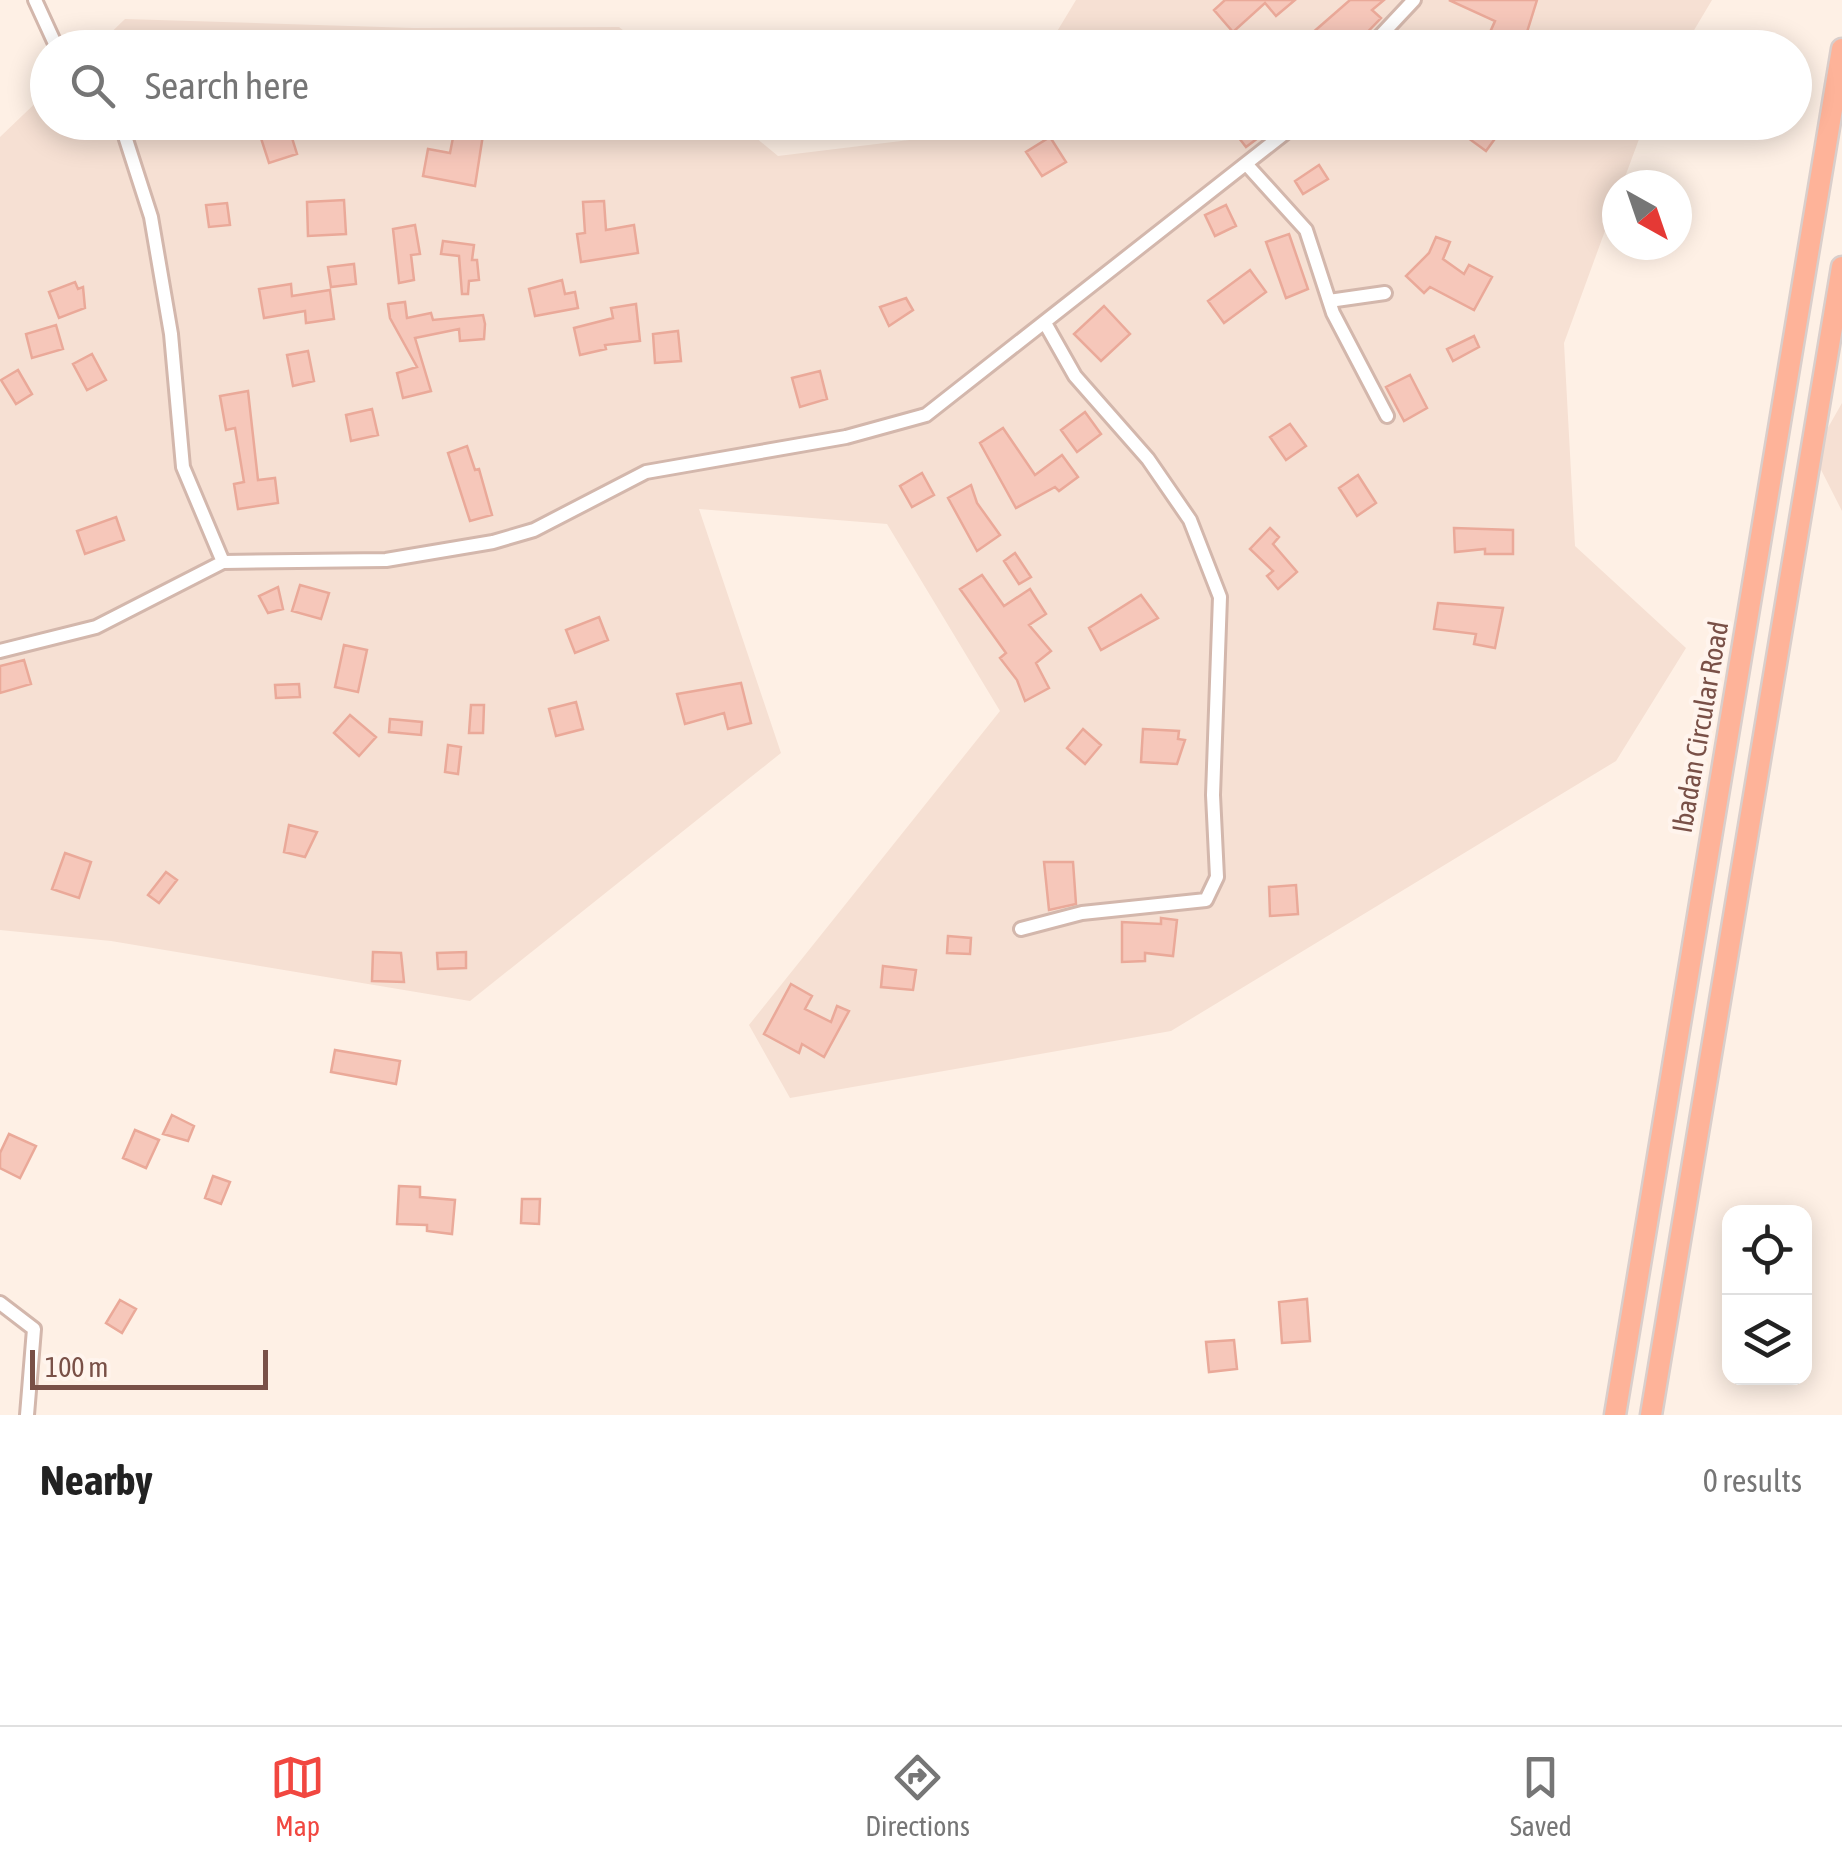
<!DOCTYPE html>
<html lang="en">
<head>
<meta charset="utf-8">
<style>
	:root { --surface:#fff; --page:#f6f6f6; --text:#222; --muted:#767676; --line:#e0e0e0; --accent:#f14740 }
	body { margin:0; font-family:"Asap Condensed",sans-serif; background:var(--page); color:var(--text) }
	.controls { position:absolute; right:30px; bottom:30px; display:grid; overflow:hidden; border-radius:20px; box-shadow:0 5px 25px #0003 }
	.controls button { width:90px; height:90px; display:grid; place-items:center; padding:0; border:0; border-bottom:2px solid var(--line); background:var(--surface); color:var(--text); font:50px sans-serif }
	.compass { position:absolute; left:1602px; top:170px; width:90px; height:90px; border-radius:50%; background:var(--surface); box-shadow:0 5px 25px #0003; rotate:140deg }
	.scale { position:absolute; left:30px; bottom:25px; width:238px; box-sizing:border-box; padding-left:10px; border:5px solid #795047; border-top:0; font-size:28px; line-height:35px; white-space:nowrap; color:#795047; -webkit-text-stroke:8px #fff4ed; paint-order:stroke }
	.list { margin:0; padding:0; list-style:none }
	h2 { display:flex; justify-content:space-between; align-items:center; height:130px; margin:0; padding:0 40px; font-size:42px }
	h2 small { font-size:32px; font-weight:400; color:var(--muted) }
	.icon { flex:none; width:55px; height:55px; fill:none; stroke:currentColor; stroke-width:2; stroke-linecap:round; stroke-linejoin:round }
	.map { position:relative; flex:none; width:1842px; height:1415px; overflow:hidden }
	.search { position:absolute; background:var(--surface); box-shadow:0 5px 25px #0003; left:30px; right:30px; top:30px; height:110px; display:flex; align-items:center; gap:25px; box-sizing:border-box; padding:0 35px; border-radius:55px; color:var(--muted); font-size:38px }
	.sheet { height:310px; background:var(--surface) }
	nav { display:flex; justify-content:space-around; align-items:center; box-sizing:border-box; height:140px; border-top:2px solid var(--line); background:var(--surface); font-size:28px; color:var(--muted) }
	nav a { display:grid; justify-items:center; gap:5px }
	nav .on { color:var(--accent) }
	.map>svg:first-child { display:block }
	.residential { fill:#f6e0d3 }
	.building { fill:#f6c7ba; stroke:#eaa999; stroke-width:2.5 }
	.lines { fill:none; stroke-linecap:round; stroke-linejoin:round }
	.minor-casing { stroke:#d3b7ac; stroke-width:18 }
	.trunk-casing { stroke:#d9cecb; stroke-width:25 }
	.minor { stroke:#fff; stroke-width:12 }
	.trunk { stroke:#feb399; stroke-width:20 }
	.labels { text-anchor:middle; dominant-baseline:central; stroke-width:9; stroke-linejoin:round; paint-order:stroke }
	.street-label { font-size:28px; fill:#795047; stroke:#fff4ed }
</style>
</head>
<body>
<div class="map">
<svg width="1842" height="1415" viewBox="0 0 1842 1415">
	<rect width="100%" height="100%" fill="#fef0e5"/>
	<path class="residential" d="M1076 0H1712L1684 47 1047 48Z
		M125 19 414 28 619 27 644 47 95 48Z
		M47 92 48 122H737L778 156 934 137 956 122 1645 123 1622 185H1617V198L1564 343 1575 546 1686 648 1616 761 1171 1031 790 1098 749 1025 1000 711 887 524 699 509 781 753 470 1001 111 941 0 930V137Z
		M1842 403V511L1813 454Z"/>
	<path class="building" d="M1225 0H1295L1276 16 1265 3 1233 32 1214 10Z
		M1350 0H1384L1372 10 1381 18 1352 48H1321L1310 35Z
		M1449 0H1537L1522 48 1487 39 1495 21Z
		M288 33 290 48H266L264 36Z
		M280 122H287L297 154 269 163 258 129Z
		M456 122H485L475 186 423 176 428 149 450 153Z
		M1241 122H1258L1266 132 1246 147 1232 129Z
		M1473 122H1493L1502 129 1486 151 1464 135Z
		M1050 137 1066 162 1042 176 1026 152Z
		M1319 165 1328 179 1303 194 1295 181Z
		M344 200 346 234 308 236 307 202Z
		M604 201 606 230 634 225 638 253 581 262 577 234 585 233 583 202Z
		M227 203 230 225 209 227 206 205Z
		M1226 205 1236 226 1215 236 1205 215Z
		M415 225 420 254 411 255 414 280 399 283 393 229Z
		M1289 234 1308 289 1286 298 1266 242Z
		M1436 237 1450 242 1443 259 1464 274 1469 265 1492 277 1474 310 1430 287 1424 293 1406 276 1429 253Z
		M443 241 474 245 472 260H477L479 280 469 281 468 294H462L459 256 441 254Z
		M354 264 356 284 331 287 328 267Z
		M1250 270 1266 292 1224 323 1208 301Z
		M562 280 565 294 575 292 578 308 535 316 529 289Z
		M75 282 78 289 83 287 85 308 59 318 49 292Z
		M291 284 292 296 330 290 334 319 306 323 305 311 264 318 259 289Z
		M906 298 913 310 889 326 880 307Z
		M405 302 407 318 431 313 433 320 483 315 485 324 484 339 460 341 459 329 415 338 431 391 403 398 397 373 417 367 390 318 388 304Z
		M636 304 640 341 605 345 606 349 580 355 574 328 613 318 611 308Z
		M1104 306 1130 334 1101 361 1074 334Z
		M56 325 63 349 32 358 26 334Z
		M678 331 681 361 655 363 653 334Z
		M1474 336 1479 347 1453 361 1447 349Z
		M308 351 314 381 293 386 287 355Z
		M92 354 106 380 87 390 73 364Z
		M18 370 32 394 16 404 1 380Z
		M820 371 827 399 800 407 792 378Z
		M1410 375 1427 408 1404 421 1386 387Z
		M248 391 258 480 275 478 278 503 238 509 234 484 244 482 235 428 226 430 220 396Z
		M372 409 378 435 351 441 346 415Z
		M1085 412 1101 434 1077 452 1061 430Z
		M1290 424 1306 446 1286 460 1270 437Z
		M1003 428 1035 475 1062 455 1078 477 1059 491 1055 487 1016 508 980 443Z
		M467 446 475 470 479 469 492 515 470 521 448 453Z
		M922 473 934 495 912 507 900 486Z
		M1358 475 1376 503 1357 516 1339 488Z
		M971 485 977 503 1000 535 977 551 948 498Z
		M116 517 124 540 85 554 77 531Z
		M1270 528 1279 537 1273 544 1297 572 1278 589 1267 576 1273 571 1250 549Z
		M1454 528 1513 530V554H1485V549L1455 552Z
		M1015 553 1031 577 1019 584 1004 561Z
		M982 575 1004 606 1030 589 1046 614 1029 625 1051 651 1036 663 1049 688 1025 701 1017 680 1000 658 1006 653 960 589Z
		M300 585 329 593 321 619 292 611Z
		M278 587 283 609 268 613 259 596Z
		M1141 595 1158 618 1101 650 1089 628Z
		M1438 603 1503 608 1495 648 1474 644 1476 634 1434 629Z
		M599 617 608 640 575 653 566 630Z
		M344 645 367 650 358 692 335 687Z
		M24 660 31 684 0 693V666Z
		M741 683 751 723 728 729 724 713 685 724 677 694Z
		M299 684 300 697 276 698 275 685Z
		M576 702 583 729 556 736 549 709Z
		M471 705H484L483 733H469Z
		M350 715 376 737 359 756 334 733Z
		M390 719 422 722 421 735 389 732Z
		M1083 729 1101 745 1085 764 1067 748Z
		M1143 729 1179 731 1178 739 1185 740 1177 764 1141 762Z
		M448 745 461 747 458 774 445 772Z
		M289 825 317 832 305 857 284 852Z
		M65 853 91 862 79 898 52 889Z
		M1044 862H1073L1076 904 1049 910Z
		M166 872 177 880 159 903 148 895Z
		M1296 885 1298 914 1270 916 1269 887Z
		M1161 918 1177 920 1173 956 1145 953V961L1122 962V922L1161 924Z
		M948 936 971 938 970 954 947 953Z
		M373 952 401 953 404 982 372 981Z
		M466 952V968L438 969 437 953Z
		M883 966 916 970 913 990 881 987Z
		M791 984 812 996 805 1009 831 1022 837 1006 849 1011 824 1057 802 1044 799 1053 764 1034Z
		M335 1050 400 1061 396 1084 331 1072Z
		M172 1115 194 1126 188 1141 163 1134Z
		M135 1130 159 1140 146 1168 123 1158Z
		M9 1134 36 1146 20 1178 0 1168V1153Z
		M213 1176 230 1182 221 1204 205 1198Z
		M399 1186 420 1187V1197L455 1200 452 1234 427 1231V1225L397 1224Z
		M522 1199H540L539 1224 521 1223Z
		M1307 1299 1310 1341 1282 1343 1279 1302Z
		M120 1300 136 1309 122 1333 106 1323Z
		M1234 1340 1237 1369 1209 1372 1206 1342Z"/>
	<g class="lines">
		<g class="minor-casing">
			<path id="minor" d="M35 0 57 48
				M1369 48 1414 0
				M113 122 123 130 151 217 171 334 183 467 223 562
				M1248 166 1306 230 1333 313 1387 416
				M1329 301 1385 293
				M0 651 96 627 223 562 386 560 493 542 534 530 646 472 846 437 926 415 1299 122
				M1021 929 1082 913 1206 900 1217 877 1213 795 1220 597 1190 520 1148 459 1075 376 1045 323
				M0 1303 34 1329 27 1415"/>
		</g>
		<g class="trunk-casing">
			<path id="trunk" d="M1615 1415 1842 49
				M1651 1415 1842 267"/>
		</g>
		<use href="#minor" class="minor"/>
		<use href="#trunk" class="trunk"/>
	</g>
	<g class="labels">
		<g class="street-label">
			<text transform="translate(1700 727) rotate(-80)">Ibadan Circular Road</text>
		</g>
	</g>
</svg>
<div class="controls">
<button><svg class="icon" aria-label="locate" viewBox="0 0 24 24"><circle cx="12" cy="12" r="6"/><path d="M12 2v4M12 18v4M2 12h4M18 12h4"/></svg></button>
<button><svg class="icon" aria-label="layers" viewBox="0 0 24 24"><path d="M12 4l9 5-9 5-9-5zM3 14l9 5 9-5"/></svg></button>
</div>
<svg class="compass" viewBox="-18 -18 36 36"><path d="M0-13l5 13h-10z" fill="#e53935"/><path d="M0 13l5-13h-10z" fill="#767676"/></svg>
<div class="scale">100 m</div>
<div class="search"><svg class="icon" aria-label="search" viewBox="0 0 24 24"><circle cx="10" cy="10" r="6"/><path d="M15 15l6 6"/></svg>Search here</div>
</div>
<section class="sheet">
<h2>Nearby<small>0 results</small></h2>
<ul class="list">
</ul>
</section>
<nav>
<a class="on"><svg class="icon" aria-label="map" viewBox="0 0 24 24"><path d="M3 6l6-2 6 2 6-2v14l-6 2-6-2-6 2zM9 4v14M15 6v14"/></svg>Map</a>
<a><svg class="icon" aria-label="directions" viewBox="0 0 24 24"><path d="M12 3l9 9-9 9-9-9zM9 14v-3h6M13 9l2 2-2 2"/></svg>Directions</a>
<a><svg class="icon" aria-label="saved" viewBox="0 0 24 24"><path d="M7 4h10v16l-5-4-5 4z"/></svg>Saved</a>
</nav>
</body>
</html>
